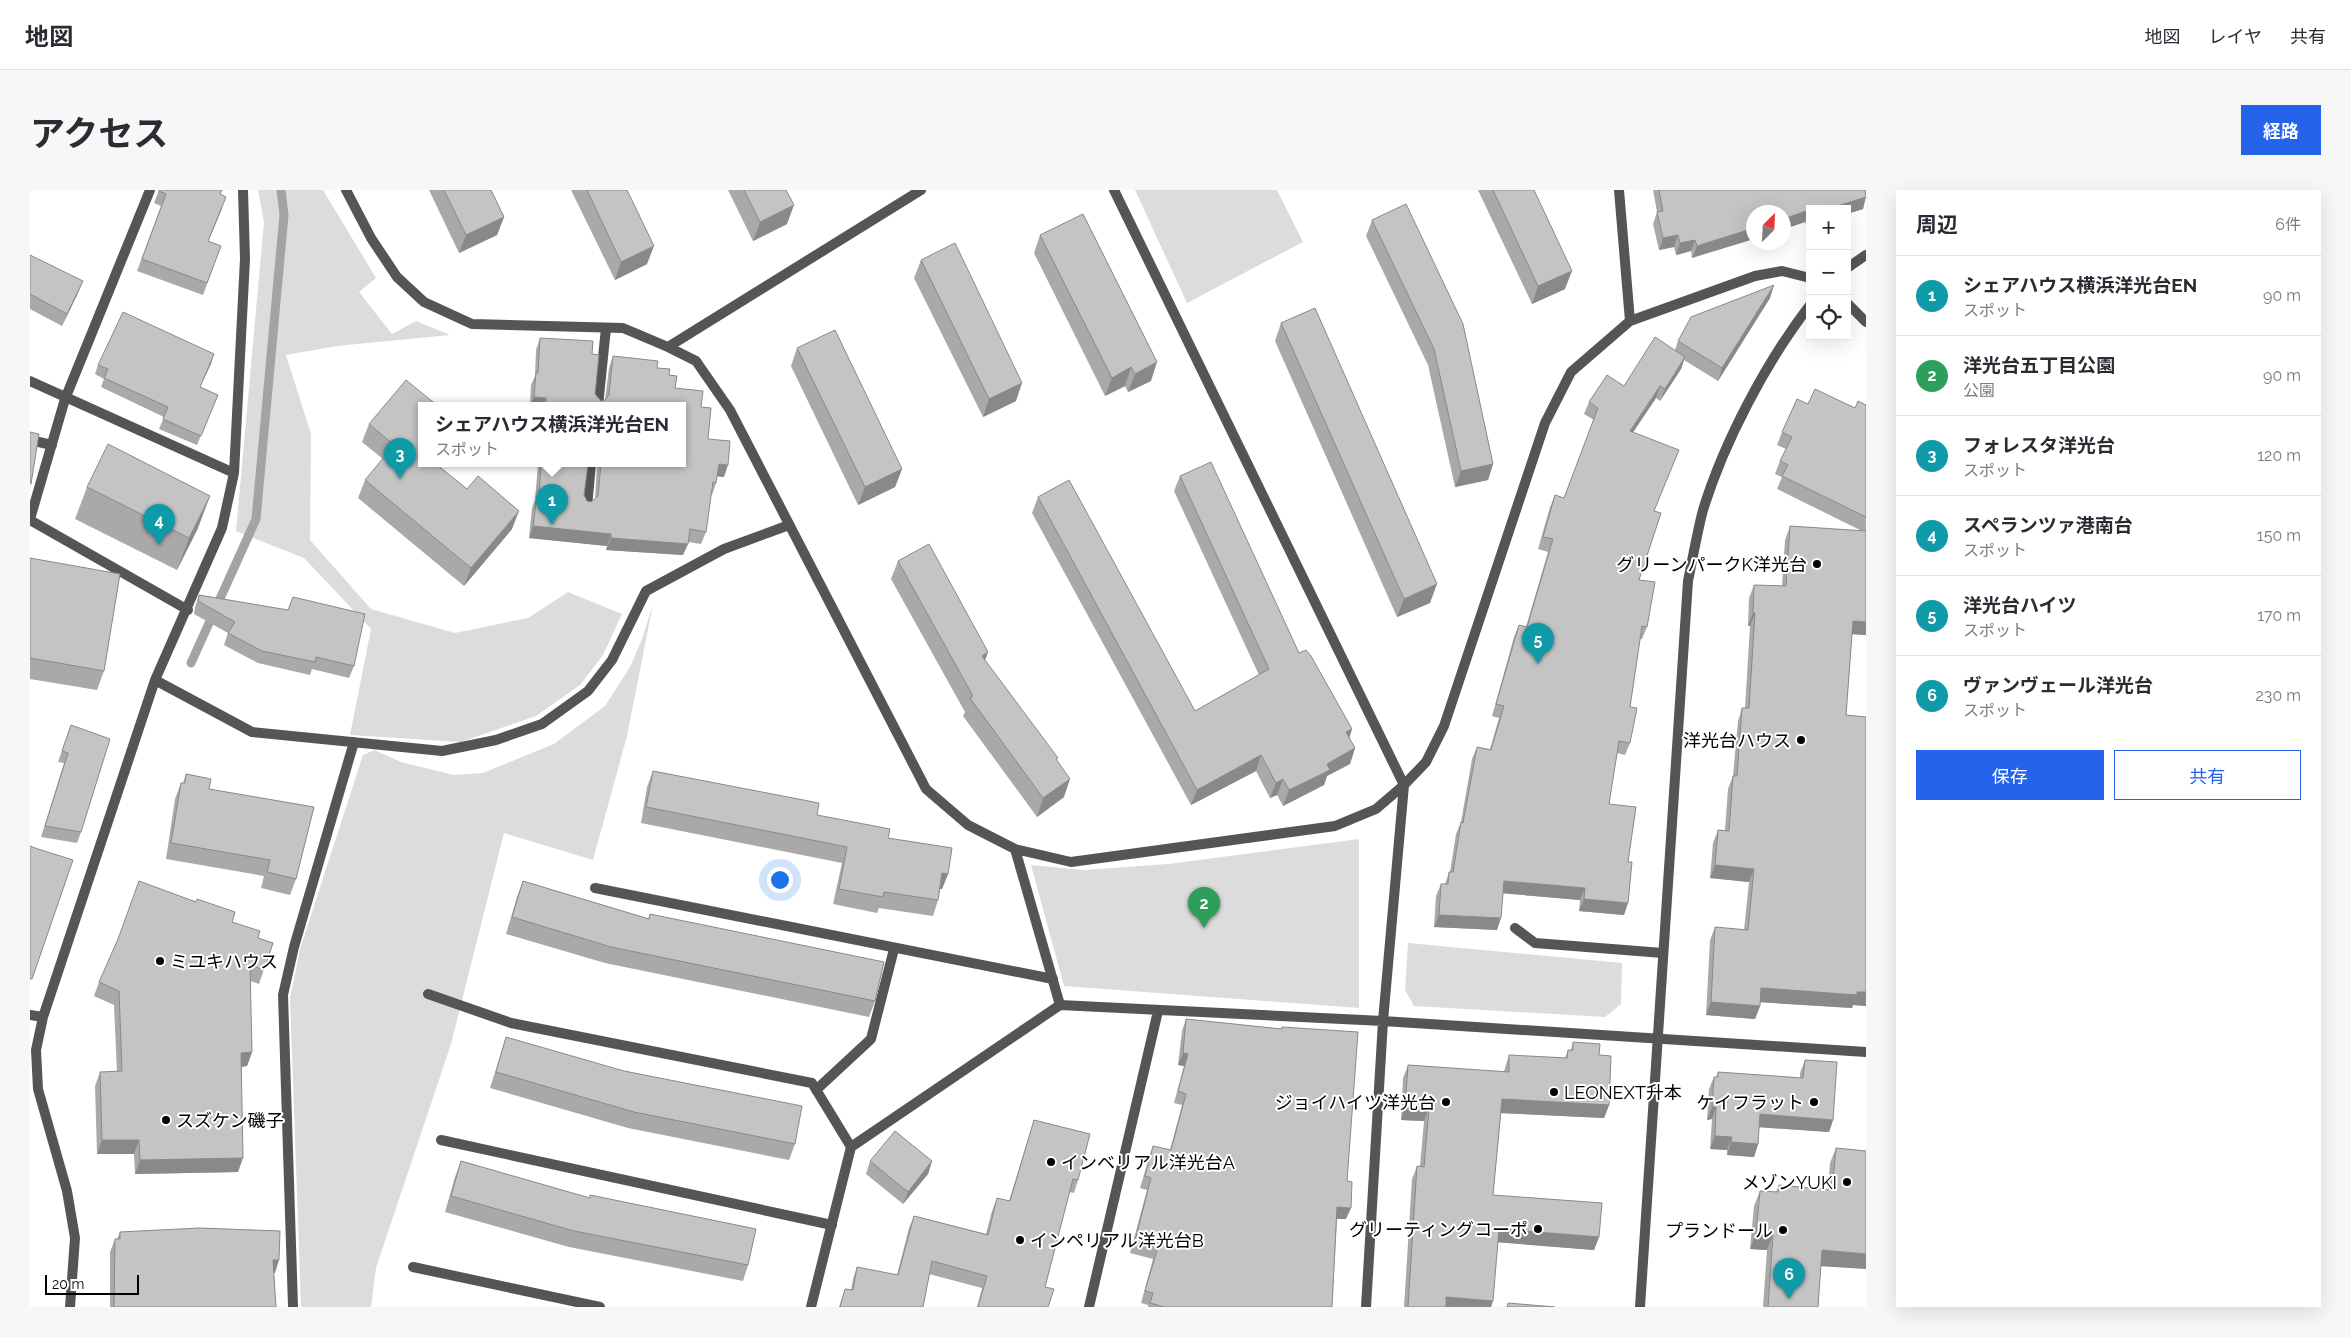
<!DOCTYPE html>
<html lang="ja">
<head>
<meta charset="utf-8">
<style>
	:root { --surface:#fff; --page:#f7f7f7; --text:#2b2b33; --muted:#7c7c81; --line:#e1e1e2; --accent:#2563eb }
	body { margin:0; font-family:Raleway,"Noto Sans JP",sans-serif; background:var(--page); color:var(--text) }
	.controls { position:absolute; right:15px; top:15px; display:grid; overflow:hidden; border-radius:0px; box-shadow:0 5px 20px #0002 }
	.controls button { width:45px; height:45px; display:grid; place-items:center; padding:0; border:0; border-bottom:1px solid var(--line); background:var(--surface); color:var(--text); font:25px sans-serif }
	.compass { position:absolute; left:1716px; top:15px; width:45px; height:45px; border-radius:50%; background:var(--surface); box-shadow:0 5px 20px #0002; rotate:24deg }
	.scale { position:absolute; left:15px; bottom:12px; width:94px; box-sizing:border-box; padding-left:5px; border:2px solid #000; border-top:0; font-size:14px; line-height:18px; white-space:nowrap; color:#000; -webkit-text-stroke:4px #fff; paint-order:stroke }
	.you { position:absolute; left:749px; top:689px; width:18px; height:18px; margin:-12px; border:4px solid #fff; border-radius:50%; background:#1a73e8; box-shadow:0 0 0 8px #1a73e833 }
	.badge { display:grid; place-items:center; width:32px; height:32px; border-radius:50%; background:var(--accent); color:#fff; font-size:16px; font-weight:700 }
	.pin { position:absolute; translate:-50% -41px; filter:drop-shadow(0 1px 2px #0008) }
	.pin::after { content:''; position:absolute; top:26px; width:18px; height:15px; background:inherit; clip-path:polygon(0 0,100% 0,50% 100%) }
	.popup { position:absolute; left:388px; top:212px; width:268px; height:65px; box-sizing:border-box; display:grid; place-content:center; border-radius:0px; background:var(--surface); filter:drop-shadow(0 1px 4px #0005); font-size:16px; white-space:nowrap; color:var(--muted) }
	.popup b { font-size:19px; color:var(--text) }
	.popup::after { content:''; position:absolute; left:50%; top:100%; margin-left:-10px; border:10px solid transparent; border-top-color:var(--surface) }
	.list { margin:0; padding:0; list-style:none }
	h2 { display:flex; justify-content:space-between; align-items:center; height:65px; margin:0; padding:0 20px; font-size:21px }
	h2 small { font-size:16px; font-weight:400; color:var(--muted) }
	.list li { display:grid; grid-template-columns:32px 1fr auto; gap:15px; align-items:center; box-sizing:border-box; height:80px; padding:0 20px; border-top:1px solid var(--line) }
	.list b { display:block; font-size:19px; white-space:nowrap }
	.list p { margin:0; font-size:16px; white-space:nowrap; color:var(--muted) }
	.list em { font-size:16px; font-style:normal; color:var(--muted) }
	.actions { display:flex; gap:10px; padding:15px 20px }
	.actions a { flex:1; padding:11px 0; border:1px solid var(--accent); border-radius:0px; text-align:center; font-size:18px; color:var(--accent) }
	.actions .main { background:var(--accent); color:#fff }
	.icon { flex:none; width:28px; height:28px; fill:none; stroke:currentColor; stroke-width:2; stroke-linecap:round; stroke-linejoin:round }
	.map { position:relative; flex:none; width:1836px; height:1117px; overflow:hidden; border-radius:0px }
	header { display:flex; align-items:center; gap:30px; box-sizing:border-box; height:70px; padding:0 25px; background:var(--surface); border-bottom:1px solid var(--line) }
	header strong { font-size:24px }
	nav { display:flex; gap:28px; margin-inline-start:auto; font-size:18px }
	.intro { display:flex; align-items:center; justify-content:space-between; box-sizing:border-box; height:120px; padding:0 30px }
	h1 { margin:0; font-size:35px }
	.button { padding:12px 22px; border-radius:0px; background:var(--accent); color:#fff; font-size:18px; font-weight:700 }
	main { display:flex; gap:30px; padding:0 30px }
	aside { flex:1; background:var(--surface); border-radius:0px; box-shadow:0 5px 20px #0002 }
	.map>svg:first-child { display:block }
	.green { fill:#dcdcdc }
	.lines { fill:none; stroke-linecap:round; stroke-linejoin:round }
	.stream { stroke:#a3a3a3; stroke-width:9 }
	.service { stroke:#555; stroke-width:10 }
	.minor { stroke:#555; stroke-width:10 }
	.tertiary { stroke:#555; stroke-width:10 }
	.wall { fill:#a9a9a9 }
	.shaded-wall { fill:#898989 }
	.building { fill:#c4c4c4; stroke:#898989 }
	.poi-dot { fill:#000; stroke:#fff; stroke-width:2 }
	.labels { text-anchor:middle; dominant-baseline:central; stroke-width:4; stroke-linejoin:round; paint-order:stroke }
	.poi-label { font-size:18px; fill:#000; stroke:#fff; text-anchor:end }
</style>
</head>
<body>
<header>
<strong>地図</strong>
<nav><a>地図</a><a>レイヤ</a><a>共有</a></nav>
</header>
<div class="intro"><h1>アクセス</h1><a class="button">経路</a></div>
<main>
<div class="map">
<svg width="1836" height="1117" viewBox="0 0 1836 1117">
	<rect width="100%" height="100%" fill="#fff"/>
	<path class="green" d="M228 0H293L346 88 329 102 362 144 386 131 420 145 307 156 256 165 281 244 280 350 341 419 425 443 498 428 538 402 592 424 573 465 550 495 506 526 431 552 320 545 341 439 274 368 206 341 234 32Z
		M1105 0H1247L1273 52 1157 113Z
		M623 414 597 546 563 670 474 643 421 854 346 1078 341 1117H271L260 808 270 759 333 565 344 560 371 572 424 585 453 583 524 554 575 516 600 477 612 449Z
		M1329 649V818L1034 796 1001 675 1054 680 1138 674Z
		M1378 753 1592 773 1591 814 1575 827 1384 816 1375 800Z"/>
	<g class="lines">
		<path class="stream" d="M161 473 226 329 254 25 251 0"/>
		<path class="service" d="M568 216 576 138
			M0 250 22 255
			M557 317 561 274
			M565 698 1023 789
			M1485 738 1505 753 1633 763
			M398 804 481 833 782 893 821 957
			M786 900 841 849 864 759
			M411 950 802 1035
			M383 1077 570 1117"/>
		<path class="minor" d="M316 0 341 48 367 87 394 112 442 134 593 138 638 157 666 171 700 220 896 599 938 635 985 659 1041 672 1305 636 1346 619 1374 595 1396 572 1414 536 1515 233 1541 182 1600 131 1725 86 1752 81 1780 88
			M1084 0 1374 595 1353 831 1336 1117
			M1589 0 1600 131
			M1817 113 1836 132
			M638 157 891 0
			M0 191 204 283
			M0 329 35 209 120 0
			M0 330 158 420
			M125 490 222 542 412 561 466 550 512 534 558 501 582 470 616 401 694 359 759 335
			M985 659 1030 815
			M0 825 13 827
			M40 1117 45 1048 37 1001 8 899 6 860 13 827 125 490 192 338 204 283 215 69 213 0
			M263 1117 253 805 264 757 324 552
			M781 1117 821 957 1030 815 1353 831 1836 862
			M1059 1117 1128 821"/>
		<path class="tertiary" d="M1817 78 1836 65
			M1610 1117 1658 391C1663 367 1667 343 1673 320 1694 252 1736 172 1780 115"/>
	</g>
	<path class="wall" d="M129 0 191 4 192 19 178 52 191 56 173 105 107 81 131 16 124 13Z
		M399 0H461L474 27 467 45 429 63Z
		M541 0H597L617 74 585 90Z
		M698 0H756L757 34 723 51Z
		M1448 0H1504L1535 99 1502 114Z
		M1623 0H1836V2L1833 19 1817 24V19H1780V45H1779L1775 32 1754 39V22L1662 68 1661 61 1646 65 1644 57 1629 60 1623 34 1627 22Z
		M1342 30 1463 274 1458 290 1425 297 1398 175 1336 46Z
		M1010 45 1121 191 1098 202 1095 196 1075 206 1004 63Z
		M0 65 48 103 32 136 0 119Z
		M891 70 986 211 953 227 884 88Z
		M1740 108 1688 191 1654 170 1651 179 1630 211 1626 208 1603 242 1625 321 1609 390 1617 437 1612 449H1610L1600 517V553L1595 565 1587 563 1579 614 1598 672 1594 725 1549 721 1550 710 1473 703 1467 740 1404 737 1406 706 1411 694H1415L1419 682H1420L1426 644 1431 632 1442 569 1447 557 1460 559 1469 528 1462 526 1484 447 1489 435 1496 437 1518 362 1508 359 1520 317 1525 305 1534 308 1564 230 1554 224 1559 212 1594 196 1645 160 1648 151Z
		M1251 133 1400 413 1367 427 1245 151Z
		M510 148 562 164 565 204 571 211 575 210 579 178 583 166 627 178 639 185 645 198 671 217 678 249 694 287 687 286 686 293 682 305 681 304 676 342 671 354 658 352 653 365 576 360 577 356 499 348 502 318 505 310 508 274H558L554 305 557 311 561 312 565 309 567 274H652V216H500L501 195 505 186 506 160Z
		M767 158 872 279 865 297 828 315 761 176Z
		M184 164 170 197 188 205 167 255 129 239 134 227 71 197 74 189 65 184 68 175Z
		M1778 214 1825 218 1836 215V445L1822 444 1816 525 1836 527V816L1823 815 1822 818 1730 812V816L1725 829 1676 825 1680 750 1685 737 1714 740 1719 692 1680 688 1683 653 1688 640H1695L1698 599 1703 586 1708 531 1712 518H1715L1720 436H1718L1719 408 1724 395 1752 396 1755 350 1760 336 1832 341 1747 299 1752 287 1745 284 1750 271 1756 259 1747 255 1752 242Z
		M392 216V274L482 339 434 396 328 308 335 290 353 269 332 252 339 234Z
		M1150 286 1269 463 1322 539 1319 548 1325 558 1320 574 1297 586 1294 595 1253 616 1247 605 1240 608 1226 581 1161 615 1002 323 1008 307 1165 521 1229 485 1144 301Z
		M57 297 168 338 147 380 45 329Z
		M0 368 74 481 67 500 0 489Z
		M868 371 958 462 955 470 1027 570 1034 607 1007 627 933 526 935 522 861 389Z
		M169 405 258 420 263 407 324 476 319 488 282 479 280 485 228 473 194 455 198 443 164 424 165 417Z
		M41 535 51 642 47 653 11 647 34 573 28 572Z
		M623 581 787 625 858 648 918 684 912 699H910L908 710 903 726 849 718 847 723 803 714 812 673 611 633 617 597Z
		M156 584 179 599 266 689 260 705 231 698 234 686 136 669 145 609 151 593H153Z
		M493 691 618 729 620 724 845 811 839 827 575 773 476 744 487 707Z
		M202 732 228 748 243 753 229 794 220 791 222 862 217 876 212 877 208 982 105 984 104 964H67L65 896 70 882H87L84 815 64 806 69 792Z
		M1156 829 1251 839 1252 837 1317 991 1316 1029H1307L1302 1117H1118V1115L1111 1113 1123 1069 1100 1063 1117 1000 1110 998 1119 968 1123 956 1140 960 1152 915 1144 913 1154 876 1148 875 1152 841Z
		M476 847 765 954 759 970 598 938 460 898 471 863Z
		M1543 852 1569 865 1579 915 1574 928 1471 923 1463 1005 1569 1047 1564 1060 1468 1052 1461 1117H1374L1382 989 1387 976H1390L1394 931 1371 930 1373 888 1378 875 1474 882 1475 878 1479 865 1535 868 1538 860H1541Z
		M1775 870 1803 930 1799 942 1729 937 1728 954 1724 967 1697 965V960L1680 959 1682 929 1677 930 1679 899 1684 887H1686L1688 882 1770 888V883Z
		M1004 930 1048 990 1044 1003 1039 1002 1015 1097 1018 1117H947L952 1098 899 1084 893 1117H809L815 1099 821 1100 823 1089 827 1077 867 1085 879 1038 884 1026 956 1044 962 1021 967 1008 979 1011Z
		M1806 958 1836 961 1791 1076 1788 1117H1733L1737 1060 1720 1059 1724 1016 1730 1001 1746 1002 1749 995 1798 999 1800 973Z
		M431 971 718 1075 713 1091 539 1057 415 1022 425 987Z
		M840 971H902L898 984 873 1014 836 984Z
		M90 1042 245 1083H244L246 1117H80V1062L85 1049H87Z"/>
	<path class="shaded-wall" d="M1836 7 1833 19 1817 24V19H1804V17Z
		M764 15 757 34 723 51 730 32Z
		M1779 20 1775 32 1754 39V29Z
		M474 27 467 45 429 63 436 45Z
		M1724 38V49L1662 68 1667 56Z
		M1648 45 1644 57 1629 60 1633 48Z
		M1665 50 1661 61 1646 65 1650 53Z
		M624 56 617 74 585 90 591 72Z
		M1542 81 1535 99 1502 114 1508 96Z
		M53 91 48 103 32 136 37 124Z
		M1744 95 1740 108 1688 191 1692 178Z
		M184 164 181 174 166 206 170 197Z
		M1655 167 1651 179 1630 211 1635 199Z
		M1127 172 1121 191 1098 202 1105 184Z
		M1101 177 1095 196 1075 206 1082 188Z
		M992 193 986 211 953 227 959 209Z
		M1630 196 1626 208 1596 253 1600 241Z
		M504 207 516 208 513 216H500Z
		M392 255V265L388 259Z
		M689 274 698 275 694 287 684 286Z
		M1463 274 1458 290 1425 297 1431 281Z
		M872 279 865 297 828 315 835 297Z
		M180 306 168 338 147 380 159 348Z
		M489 321 482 339 434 396 441 378Z
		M503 336 581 344 577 356 499 348Z
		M581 348 658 354 653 365 576 360Z
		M1407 394 1400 413 1367 427 1374 409Z
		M1723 423H1725L1720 436H1718Z
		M1823 431 1836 432V445L1819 444Z
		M958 462 951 481 952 466Z
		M1322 539 1317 555 1316 542Z
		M1325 558 1320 574 1297 586 1294 595 1253 616 1259 600 1297 574Z
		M1231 565 1226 581 1161 615 1167 600Z
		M1040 589 1034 607 1007 627 1013 608Z
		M1253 589 1247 605 1240 608 1246 593Z
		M1685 675 1724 679 1719 692 1680 688Z
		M912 683 918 684 912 699H907Z
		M1474 691 1555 698 1550 710 1469 703Z
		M1554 709 1598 713 1594 725 1549 721Z
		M1409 725 1471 728 1467 740 1404 737Z
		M1731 798 1836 802V816L1823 815 1822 818 1726 812Z
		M1681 812 1730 816 1725 829 1676 825Z
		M222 862 217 876 206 877 211 863Z
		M1153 863 1158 864 1154 876 1148 875Z
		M1472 909 1579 915 1574 928 1468 923Z
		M1375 916 1399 918 1394 931 1371 930Z
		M1682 917H1686L1682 929 1677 930Z
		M1730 924 1803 930 1799 942 1726 937Z
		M1685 946 1702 947 1697 960 1680 959Z
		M72 950H109L104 964H67Z
		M1701 952 1728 954 1724 967 1697 965Z
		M213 968 208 982 105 984 110 970Z
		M902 971 898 984 873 1014 878 1002Z
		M1307 1017 1321 1018 1316 1029H1303Z
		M1469 1039 1569 1047 1564 1060 1464 1052Z
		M1726 1044 1743 1045 1737 1060 1720 1059Z
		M1792 1060 1836 1064V1079L1787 1076Z
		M243 1070H249L245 1083H238Z
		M1416 1107 1463 1111 1461 1117H1412Z"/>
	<path class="building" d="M129 0H192L190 4 196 7 178 51 191 56 177 93 112 69 136 4 129 1Z
		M414 0H461L474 27 436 45Z
		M557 0H597L624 56 591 72Z
		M714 0H756L764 15 730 32Z
		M1463 0H1504L1542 81 1508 96Z
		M1629 0H1835L1836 7 1804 17 1805 19H1780V22L1779 20 1754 29V22H1724V38L1667 56 1665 50 1650 53 1648 45 1633 48 1627 22 1633 21Z
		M1376 14 1433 134 1463 274 1431 281 1404 159 1342 30Z
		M1053 24 1127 172 1105 184 1101 177 1082 188 1010 45Z
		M925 53 992 193 959 209 891 70Z
		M0 65 53 91 37 124 0 104Z
		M1744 95 1692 178 1648 151 1661 127Z
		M1285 118 1407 394 1374 409 1251 133Z
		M93 122 184 164 170 197 188 205 171 246 133 229 138 217 74 188 78 179 68 175Z
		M805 140 872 279 835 297 767 158Z
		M1625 147 1655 167 1635 199 1630 196 1600 241 1649 260 1624 321 1631 323 1609 390 1625 392 1617 437 1612 436 1600 517 1607 518 1600 553 1589 551 1579 614 1606 617 1598 672H1602L1598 713 1554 709 1555 698 1474 691 1471 728 1409 725 1411 694H1418L1419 682H1423L1431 632 1433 633 1447 557 1461 560 1474 516 1466 514 1489 435 1497 437 1523 349 1513 347 1525 305 1534 308 1568 218 1559 212 1577 185 1594 196Z
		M510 148 563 151 562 164 569 165 565 204 571 211 575 210 579 205 583 166 628 171 627 178 640 179 639 185 647 186 645 198 673 201 671 217 681 218 678 249 700 251 698 275 689 274 686 293 683 292 676 342 660 339 658 354 581 348V344L503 336 507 306H509L511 274H558L554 305 557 311 561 312 568 306 571 274H652V216H516V208L504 207 506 183H508Z
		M376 190 408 216H392V255L388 259 392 262V274H406L437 299 448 286 489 321 441 378 335 290 364 255 339 234Z
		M1785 199 1825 218 1828 211 1836 215V327L1752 286 1758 275 1750 271 1762 247 1752 242 1767 209 1778 214Z
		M0 242 9 244 1 294H0Z
		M78 254 180 306 159 348 57 297Z
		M1181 272 1269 463 1276 460 1281 466 1322 539 1316 542 1325 558 1297 574 1300 580 1259 600 1253 589 1246 593 1231 565 1167 600 1008 307 1039 290 1165 521 1239 479 1150 286Z
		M1760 336 1836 341V432L1823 431 1816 525 1836 527V802H1827V805L1731 798 1730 816 1681 812 1685 737 1718 740 1724 679 1685 675 1688 640 1699 641 1703 586H1707L1712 518H1719L1725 423H1723L1724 395 1756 396Z
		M899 354 958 462 952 466 1028 568 1026 569 1040 589 1013 608 940 508 943 506 868 371Z
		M0 368 90 384 74 481 0 468Z
		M169 405 258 420 263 407 335 424 324 476 286 467 285 472 232 461 198 443 205 432 168 411Z
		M41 535 80 549 51 642 15 636 38 563 32 561Z
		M623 581 789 613 787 625 860 639 858 648 922 658 918 684 912 683 908 710 854 702 853 707 809 699 817 657 616 617Z
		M156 584 181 589 179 599 284 617 266 689 237 682 240 670 141 653 151 593H155Z
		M0 656 8 659 43 670 2 789H0Z
		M109 691 166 712 167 709 205 722 202 732 230 741 228 748 243 753 234 780 220 775 222 862 211 863 213 968 110 970 109 950H72L70 882 92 881 89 801 69 792 88 749Z
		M493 691 619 729 620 724 854 772 845 811 581 757 482 727Z
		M1156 829 1252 839V837L1328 842 1317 991 1322 992 1321 1018 1307 1017 1302 1117H1134L1120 1113 1123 1103 1115 1101 1128 1057 1105 1051 1121 988 1115 986 1123 956 1141 960 1156 904 1148 901 1158 864 1153 863Z
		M476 847 594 881 772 916 765 954 604 922 466 882Z
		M1543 852 1570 854 1569 865 1581 866 1579 915 1472 909 1463 1005 1572 1013 1569 1047 1469 1039 1463 1111 1416 1107V1117H1378L1387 976 1394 977 1399 918 1375 916 1378 875 1479 882V865L1537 868 1538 860H1543Z
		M1775 870 1807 872 1803 930 1730 924 1728 954 1701 952 1702 947 1685 946 1686 917H1682L1684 887H1688V882L1773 888Z
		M1004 930 1060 944 1048 990 1043 989 1015 1097 1024 1099 1018 1117H948L957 1086 902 1071 893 1117H810L815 1099 823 1100 827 1077 868 1085 884 1026 958 1045 967 1008 980 1011Z
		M865 941 902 971 878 1002 840 971Z
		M1806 958 1836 961V1064L1792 1060 1788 1117H1738L1743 1045 1726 1044 1730 1001 1748 1002 1749 995 1802 1000Z
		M431 971 560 1008V1005L726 1039 718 1075 544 1041 421 1006Z
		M169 1038 250 1041 249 1070H243L246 1117H84L85 1049H90V1042Z
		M1478 1113 1525 1117H1477Z"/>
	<g class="poi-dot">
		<circle cx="1787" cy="374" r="5"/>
		<circle cx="1771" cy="550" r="5"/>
		<circle cx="130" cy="771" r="5"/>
		<circle cx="1524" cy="902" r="5"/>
		<circle cx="1416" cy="912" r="5"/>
		<circle cx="1784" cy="912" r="5"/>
		<circle cx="136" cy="930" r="5"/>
		<circle cx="1021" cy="972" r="5"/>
		<circle cx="1817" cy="992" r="5"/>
		<circle cx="1508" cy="1039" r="5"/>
		<circle cx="1753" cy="1040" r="5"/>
		<circle cx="990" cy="1050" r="5"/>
	</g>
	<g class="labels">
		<g class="poi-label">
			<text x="1777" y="374">グリーンパークK洋光台</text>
			<text x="1761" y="550">洋光台ハウス</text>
			<text x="140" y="771" text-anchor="start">ミユキハウス</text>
			<text x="1534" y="902" text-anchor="start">LEONEXT升本</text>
			<text x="1406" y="912">ジョイハイツ洋光台</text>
			<text x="1774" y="912">ケイフラット</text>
			<text x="146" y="930" text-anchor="start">スズケン磯子</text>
			<text x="1031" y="972" text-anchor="start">インベリアル洋光台A</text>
			<text x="1807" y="992">メゾンYUKI</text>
			<text x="1498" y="1039">グリーティングコーポ</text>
			<text x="1743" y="1040">プランドール</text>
			<text x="1000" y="1050" text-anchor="start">インペリアル洋光台B</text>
		</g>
	</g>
</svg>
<div class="controls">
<button>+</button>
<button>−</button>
<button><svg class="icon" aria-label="locate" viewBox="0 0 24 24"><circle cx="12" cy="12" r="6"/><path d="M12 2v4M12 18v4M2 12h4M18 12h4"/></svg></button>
</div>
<svg class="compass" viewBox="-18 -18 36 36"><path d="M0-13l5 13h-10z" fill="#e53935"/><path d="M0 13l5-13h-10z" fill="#7c7c81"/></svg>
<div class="scale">20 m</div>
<div class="you"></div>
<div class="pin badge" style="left:522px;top:335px;background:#0f9aa8">1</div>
<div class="popup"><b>シェアハウス横浜洋光台EN</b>スポット</div>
<div class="pin badge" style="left:1174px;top:738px;background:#2e9e5b">2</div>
<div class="pin badge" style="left:370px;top:289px;background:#0f9aa8">3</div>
<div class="pin badge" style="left:129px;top:355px;background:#0f9aa8">4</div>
<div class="pin badge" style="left:1508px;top:474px;background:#0f9aa8">5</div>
<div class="pin badge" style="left:1759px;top:1109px;background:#0f9aa8">6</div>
</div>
<aside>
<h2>周辺<small>6件</small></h2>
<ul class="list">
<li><span class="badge" style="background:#0f9aa8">1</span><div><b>シェアハウス横浜洋光台EN</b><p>スポット</p></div><em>90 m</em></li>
<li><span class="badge" style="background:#2e9e5b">2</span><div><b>洋光台五丁目公園</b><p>公園</p></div><em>90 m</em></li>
<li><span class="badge" style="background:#0f9aa8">3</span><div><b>フォレスタ洋光台</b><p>スポット</p></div><em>120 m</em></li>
<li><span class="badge" style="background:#0f9aa8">4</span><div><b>スペランツァ港南台</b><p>スポット</p></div><em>150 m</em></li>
<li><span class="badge" style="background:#0f9aa8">5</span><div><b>洋光台ハイツ</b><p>スポット</p></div><em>170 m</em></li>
<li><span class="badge" style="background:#0f9aa8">6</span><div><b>ヴァンヴェール洋光台</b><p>スポット</p></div><em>230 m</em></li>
</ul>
<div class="actions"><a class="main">保存</a><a>共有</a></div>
</aside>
</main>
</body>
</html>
